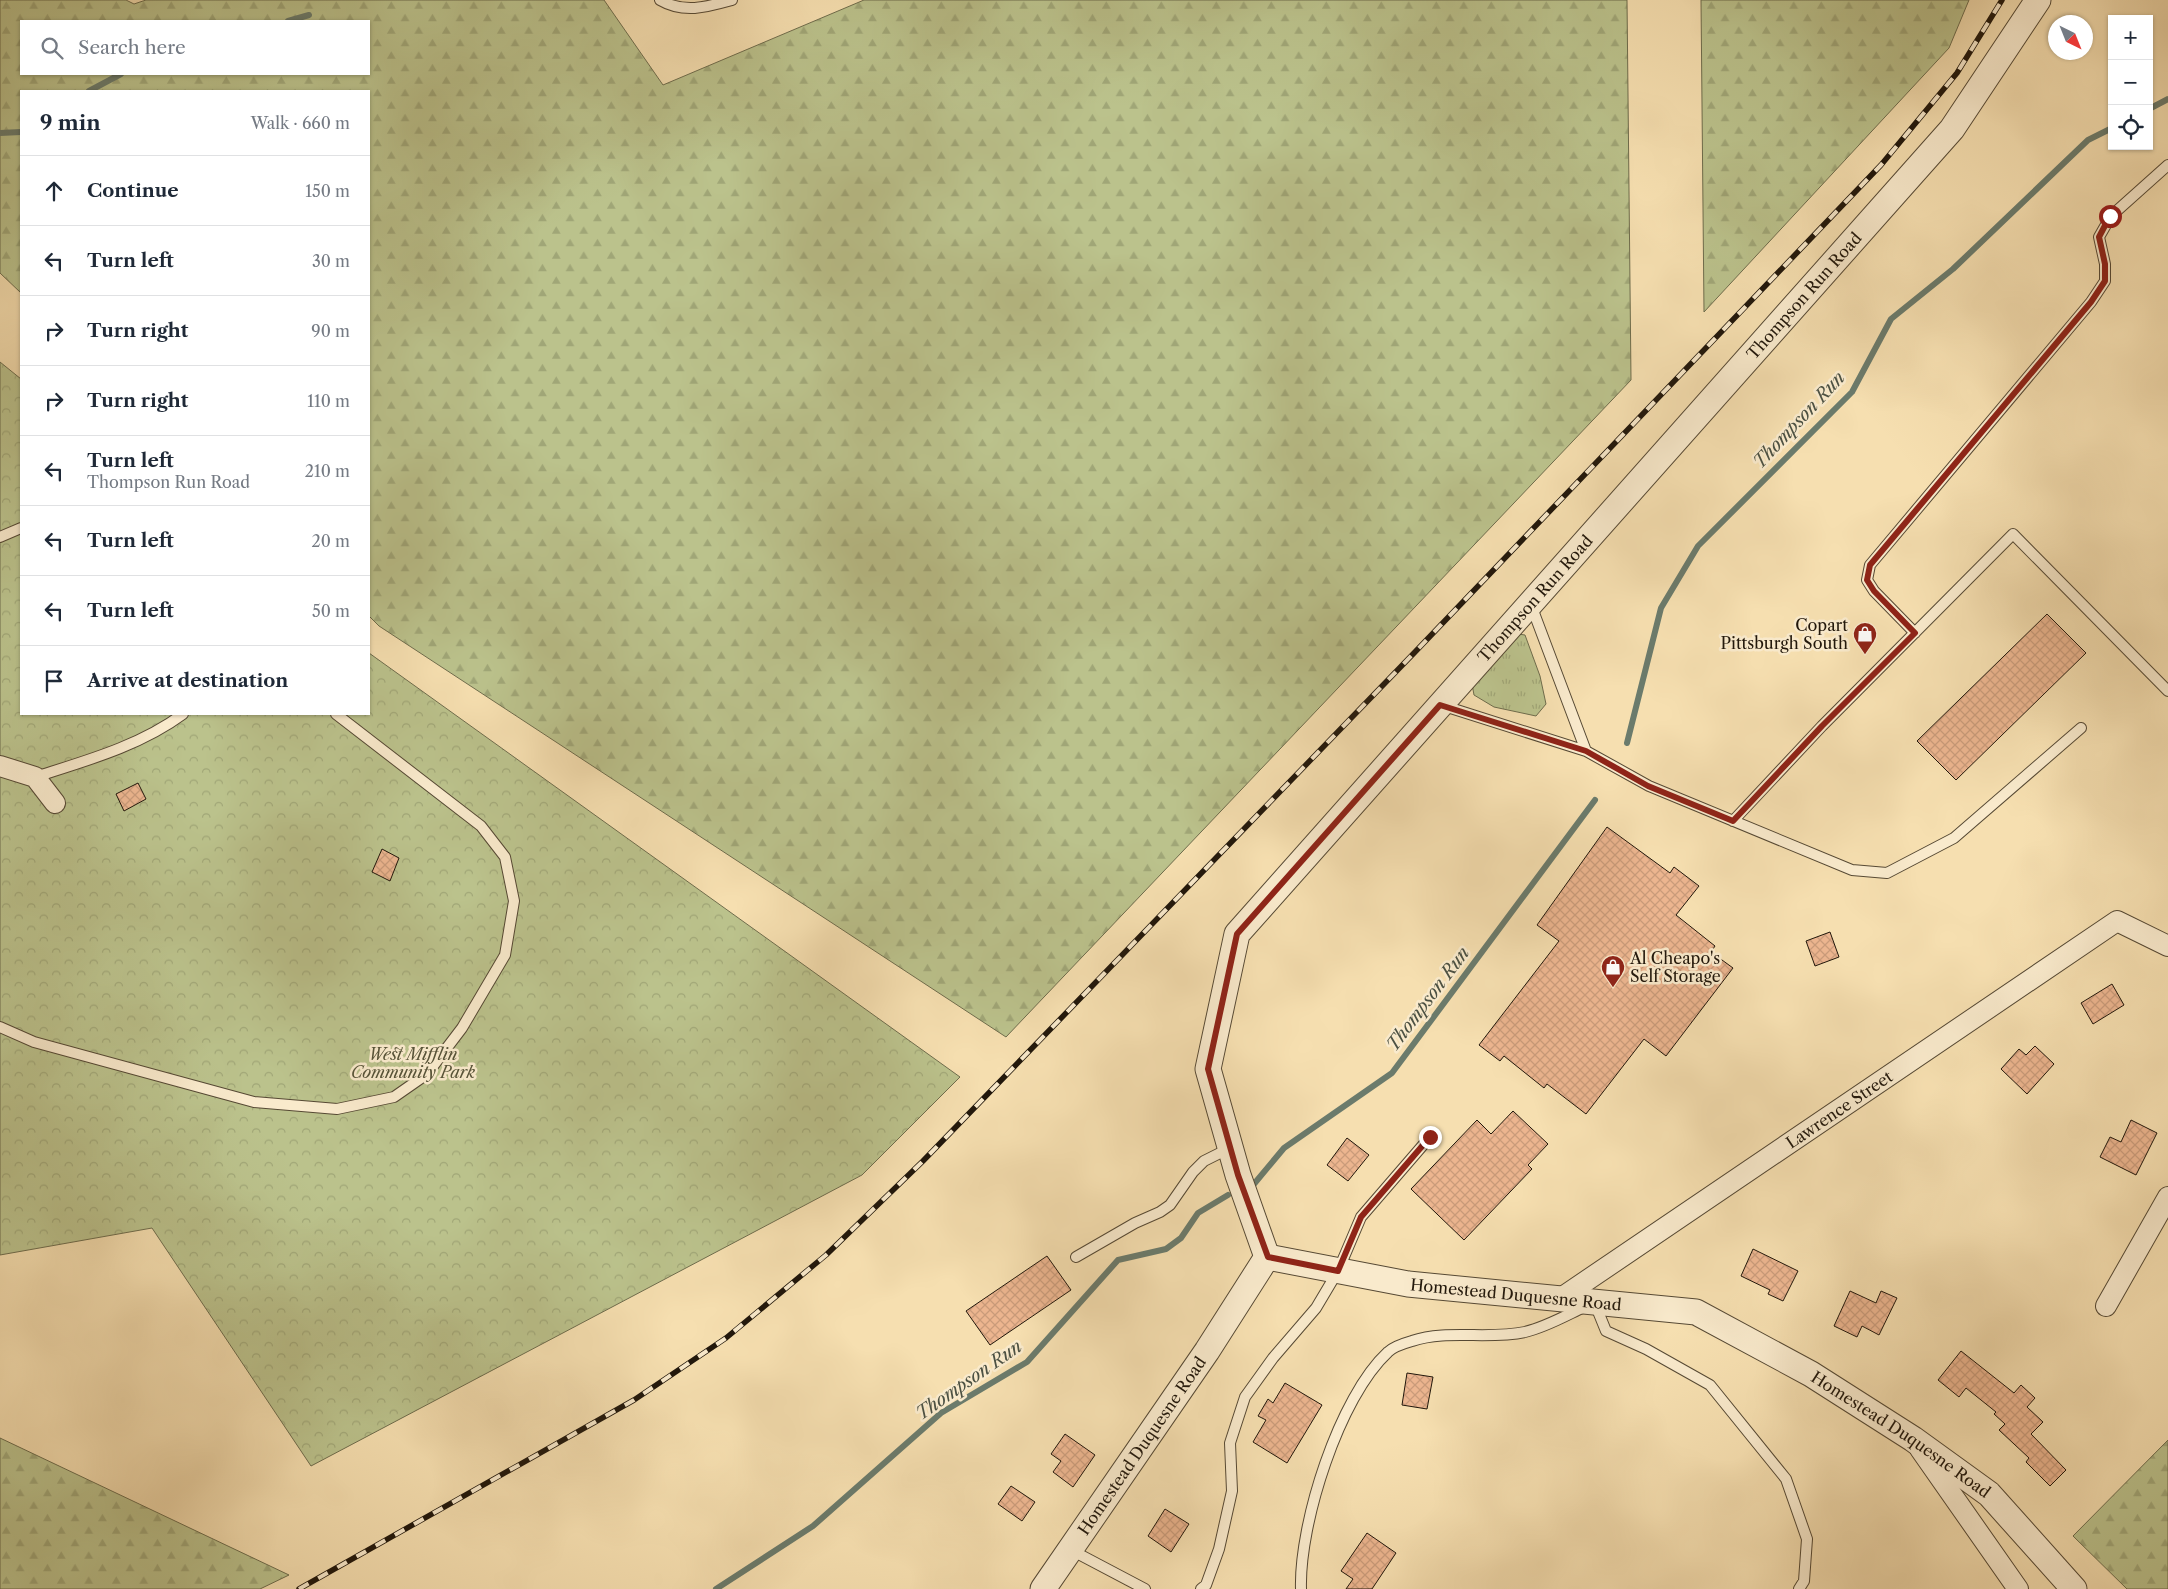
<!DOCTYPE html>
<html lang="en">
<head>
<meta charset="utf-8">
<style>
	:root { --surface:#fff; --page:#f6f6f7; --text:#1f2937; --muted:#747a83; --line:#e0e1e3 }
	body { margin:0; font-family:"Libre Caslon Text",serif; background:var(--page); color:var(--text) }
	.controls { position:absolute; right:15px; top:15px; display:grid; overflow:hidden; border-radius:0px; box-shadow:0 1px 4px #0004 }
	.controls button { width:45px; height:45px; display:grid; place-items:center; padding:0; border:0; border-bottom:1px solid var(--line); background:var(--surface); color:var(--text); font:25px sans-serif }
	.compass { position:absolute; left:2048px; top:15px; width:45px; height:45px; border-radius:50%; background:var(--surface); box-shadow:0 1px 4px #0004; rotate:137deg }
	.stop { position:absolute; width:15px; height:15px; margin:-11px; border:4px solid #8f2418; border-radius:50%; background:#fff }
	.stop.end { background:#8f2418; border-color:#fff; box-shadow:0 1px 5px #0008 }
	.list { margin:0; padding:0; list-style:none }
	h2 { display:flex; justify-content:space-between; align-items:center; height:65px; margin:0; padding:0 20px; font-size:21px }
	h2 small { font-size:16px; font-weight:400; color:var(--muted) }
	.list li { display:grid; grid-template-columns:32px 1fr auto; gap:15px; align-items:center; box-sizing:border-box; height:70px; padding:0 20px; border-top:1px solid var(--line) }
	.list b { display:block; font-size:19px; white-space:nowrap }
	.list p { margin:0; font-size:16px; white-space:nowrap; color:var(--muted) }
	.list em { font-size:16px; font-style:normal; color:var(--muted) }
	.icon { flex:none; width:28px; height:28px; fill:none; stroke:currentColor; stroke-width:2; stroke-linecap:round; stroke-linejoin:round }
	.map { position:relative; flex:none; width:2168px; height:1589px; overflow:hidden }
	.search { position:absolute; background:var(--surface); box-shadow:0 1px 4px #0004; left:20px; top:20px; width:350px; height:55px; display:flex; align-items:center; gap:12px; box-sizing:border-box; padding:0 18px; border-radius:0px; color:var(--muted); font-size:19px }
	.panel { position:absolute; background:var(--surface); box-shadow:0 1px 4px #0004; left:20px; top:90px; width:350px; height:625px; border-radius:0px }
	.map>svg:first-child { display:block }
	.grass { fill:url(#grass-tufts); stroke:#6e6c4c }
	.forest { fill:url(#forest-firs); stroke:#6e6c4c; fill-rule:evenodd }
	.park { fill:url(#park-crowns); stroke:#6e6c4c }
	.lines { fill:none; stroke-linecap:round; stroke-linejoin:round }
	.stream { stroke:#6b7b6c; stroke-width:6 }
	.building { fill:url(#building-cross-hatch); stroke:#21170b }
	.service-casing { stroke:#564934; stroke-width:12 }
	.minor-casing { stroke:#564934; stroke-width:22 }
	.tertiary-casing { stroke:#564934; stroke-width:27 }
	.service { stroke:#f9eacc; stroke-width:10 }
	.minor { stroke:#f9eacc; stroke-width:20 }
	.tertiary { stroke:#f9eacc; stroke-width:25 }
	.rail-casing { stroke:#21170b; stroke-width:5.5 }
	.rail { stroke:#f9eacc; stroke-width:4; stroke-dasharray:11; stroke-linecap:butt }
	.route { stroke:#8f2418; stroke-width:6 }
	.labels { text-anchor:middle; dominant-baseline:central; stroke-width:5; stroke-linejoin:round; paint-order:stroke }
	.street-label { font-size:16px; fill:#21170b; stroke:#f9eacc }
	.poi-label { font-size:16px; fill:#21170b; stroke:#f9eacc; text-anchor:end }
	.park-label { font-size:16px; font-style:italic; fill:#575338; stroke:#f9eacc }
	.water-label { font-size:18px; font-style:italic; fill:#4c5143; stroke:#f9eacc }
</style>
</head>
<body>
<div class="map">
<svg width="2168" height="1589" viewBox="0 0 2168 1589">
	<defs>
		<pattern id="grass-tufts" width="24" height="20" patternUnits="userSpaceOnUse" patternTransform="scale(1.25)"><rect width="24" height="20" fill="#bbc28c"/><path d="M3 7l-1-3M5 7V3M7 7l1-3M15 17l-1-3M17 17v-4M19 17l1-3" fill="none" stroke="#a0a677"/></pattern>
		<pattern id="forest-firs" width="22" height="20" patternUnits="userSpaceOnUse" patternTransform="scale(1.25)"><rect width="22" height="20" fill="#bbc28c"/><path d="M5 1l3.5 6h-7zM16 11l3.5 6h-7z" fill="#a0a677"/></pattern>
		<pattern id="park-crowns" width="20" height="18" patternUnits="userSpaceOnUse" patternTransform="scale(1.25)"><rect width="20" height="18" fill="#bbc28c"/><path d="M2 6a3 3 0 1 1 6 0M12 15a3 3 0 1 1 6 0" fill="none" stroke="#a0a677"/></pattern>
		<pattern id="building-cross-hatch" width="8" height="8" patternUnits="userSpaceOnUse" patternTransform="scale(1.25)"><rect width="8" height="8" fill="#ecb58f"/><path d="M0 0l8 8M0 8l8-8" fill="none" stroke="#ca9b7a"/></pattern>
	</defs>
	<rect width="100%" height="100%" fill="#f6dfb0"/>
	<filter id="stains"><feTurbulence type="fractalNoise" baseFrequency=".004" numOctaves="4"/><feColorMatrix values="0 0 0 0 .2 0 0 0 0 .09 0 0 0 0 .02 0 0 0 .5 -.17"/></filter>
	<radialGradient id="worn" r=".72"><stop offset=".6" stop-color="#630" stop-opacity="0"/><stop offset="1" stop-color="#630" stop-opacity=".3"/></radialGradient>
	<path class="grass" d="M1511 633 1525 635 1540 676 1546 704 1536 716 1494 707 1474 695 1472 684Z"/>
	<path class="forest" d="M0 0H126L134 4 146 0H604L663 85 864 0H1627L1631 380 1006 1037 379 626 369 616V91H21V293L0 273ZM369 21V74H21V21Z
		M1701 0H1969L1949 48 1704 312Z
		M0 1438 289 1575 260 1589H0Z
		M2168 1440V1589H2127L2073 1536Z"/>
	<path class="park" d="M0 362 21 379V714H369V653L960 1077 862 1175 311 1466 152 1228 0 1255Z"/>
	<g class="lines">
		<path class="stream" d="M288 21 309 15
			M89 91 121 74
			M2149 109 2168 99
			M0 133 21 132
			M1627 743 1661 608 1698 546 1852 392 1891 319 1953 269 2088 140 2112 128
			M1254 1184 1284 1148 1392 1073 1595 800
			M716 1589 813 1526 941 1413 1027 1362 1118 1260 1166 1249 1181 1238 1198 1213 1228 1195"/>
	</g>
	<path class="building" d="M2047 614 2086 653 1956 780 1917 741Z
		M138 783 146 799 124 811 116 794Z
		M1607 827 1670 873 1674 867 1699 886 1676 915 1715 946 1711 952 1733 968 1666 1056 1644 1039 1586 1114 1547 1084 1544 1088 1504 1056 1500 1061 1479 1045 1559 941 1537 925Z
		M382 849 399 858 390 881 372 872Z
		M1830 932 1839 957 1815 966 1806 941Z
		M2112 984 2124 1005 2093 1024 2081 1003Z
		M2035 1046 2054 1064 2027 1094 2001 1069 2019 1049 2026 1055Z
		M1513 1111 1548 1144 1528 1165 1532 1169 1464 1240 1411 1189 1477 1120 1491 1134Z
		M2131 1120 2157 1133 2136 1175 2100 1157 2110 1137 2121 1142Z
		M1347 1138 1369 1155 1348 1181 1327 1165Z
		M1753 1249 1798 1271 1783 1301 1768 1294 1770 1290 1741 1276Z
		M1047 1256 1071 1290 990 1345 966 1311Z
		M1850 1291 1876 1303 1881 1291 1897 1298 1879 1335 1862 1326 1857 1337 1834 1326Z
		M1961 1351 2014 1393 2021 1385 2035 1398 2027 1407 2043 1422 2031 1434 2066 1470 2050 1486 2026 1462 2029 1458 1999 1430 2005 1424 1994 1414 1996 1412 1966 1388 1959 1397 1938 1380Z
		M1407 1373 1433 1377 1427 1409 1402 1405Z
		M1285 1383 1322 1405 1287 1463 1253 1442 1266 1420 1258 1416 1268 1399 1273 1403Z
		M1065 1434 1095 1455 1073 1487 1053 1472 1061 1461 1051 1454Z
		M1011 1486 1035 1502 1022 1521 998 1504Z
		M1165 1509 1189 1524 1171 1552 1148 1536Z
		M1367 1533 1396 1553 1372 1589H1346L1353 1579 1341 1571Z"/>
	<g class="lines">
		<g class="service-casing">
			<path id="service" d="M660 0C684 14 707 7 732 0
				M0 537 21 528
				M1915 633 1874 591 1867 580 1870 565 2091 302 2105 281V264L2099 237 2111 216 2168 165
				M1441 705 1586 751 1531 605
				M1586 751 1649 786 1852 870 1887 873 1954 838 2081 728
				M35 777C85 761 140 746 183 714
				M1733 821 1822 726 2013 534 2168 691
				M0 1027 34 1042 254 1102 337 1109 394 1097 427 1074 462 1028 505 955 514 901 505 857 481 826 336 714
				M1076 1257 1135 1223 1160 1212 1170 1205 1193 1172 1204 1161 1230 1148
				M1595 1304 1606 1331 1646 1349 1710 1385 1786 1479 1807 1539 1804 1581 1799 1589
				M1071 1550 1145 1589
				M1201 1589 1206 1585 1219 1549 1232 1491 1230 1443 1245 1397 1273 1358 1316 1308 1338 1271 1361 1217 1430 1137
				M1301 1589C1299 1524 1339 1397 1388 1352 1393 1347 1405 1343 1412 1341 1447 1329 1488 1340 1525 1332 1546 1327 1565 1316 1584 1307"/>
		</g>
		<g class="minor-casing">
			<g id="minor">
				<path d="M0 766 35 777 55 803"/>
				<path id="s1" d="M1561 1298 2117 921 2168 946"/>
				<path d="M2106 1306 2168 1197"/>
				<path d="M1920 1449 2018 1589"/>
			</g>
		</g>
		<g class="tertiary-casing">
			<g id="tertiary">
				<path id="s2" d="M1267 1257 1238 1175 1208 1069 1237 934 1952 129 2038 0"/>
				<path id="s3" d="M1267 1257 1408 1284 1696 1312 1811 1374 1913 1439 1989 1494 2074 1589"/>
				<path id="s4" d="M1043 1589 1207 1351 1267 1257"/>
			</g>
		</g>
		<use href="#service" class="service"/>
		<use href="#minor" class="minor"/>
		<use href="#tertiary" class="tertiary"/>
		<g class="rail-casing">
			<path id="rail" d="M299 1589 634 1400 726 1338 826 1255 923 1161 1415 652 1881 165 1957 73 2002 0"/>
		</g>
		<use href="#rail" class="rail"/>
	</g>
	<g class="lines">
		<path class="route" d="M1430 1137 1361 1217 1338 1271 1268 1257 1238 1175 1208 1069 1237 934 1440 705 1586 751 1648 786 1733 821 1822 726 1915 633 1874 591 1867 580 1870 565 2091 302 2105 281V264L2099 237 2110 216"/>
	</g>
	<defs>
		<g id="shop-pin" transform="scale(1.25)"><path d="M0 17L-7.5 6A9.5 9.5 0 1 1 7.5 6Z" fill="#8f2418" stroke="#f9eacc"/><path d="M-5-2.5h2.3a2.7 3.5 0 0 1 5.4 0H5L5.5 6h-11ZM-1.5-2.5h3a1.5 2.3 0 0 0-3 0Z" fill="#fff"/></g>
	</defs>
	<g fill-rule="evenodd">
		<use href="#shop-pin" x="1865" y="634"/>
		<use href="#shop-pin" x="1613" y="967"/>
	</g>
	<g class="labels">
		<g class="street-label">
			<text stroke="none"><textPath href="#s2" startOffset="1189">Thompson Run Road</textPath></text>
			<text stroke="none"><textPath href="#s2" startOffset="784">Thompson Run Road</textPath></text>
			<text stroke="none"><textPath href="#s1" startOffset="336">Lawrence Street</textPath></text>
			<text stroke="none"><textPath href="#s3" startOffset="252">Homestead Duquesne Road</textPath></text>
			<text stroke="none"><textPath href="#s3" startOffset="672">Homestead Duquesne Road</textPath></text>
			<text stroke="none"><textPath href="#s4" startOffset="174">Homestead Duquesne Road</textPath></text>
		</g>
		<g class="poi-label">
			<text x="1848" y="625">Copart<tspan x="1848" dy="18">Pittsburgh South</tspan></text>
			<text x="1630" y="958" text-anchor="start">Al Cheapo's<tspan x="1630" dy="18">Self Storage</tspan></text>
		</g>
		<g class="park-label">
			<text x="413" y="1054">West Mifflin<tspan x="413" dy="18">Community Park</tspan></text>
		</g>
		<g class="water-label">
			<text transform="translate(1799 420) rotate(-47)">Thompson Run</text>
			<text transform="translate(1428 999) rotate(-53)">Thompson Run</text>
			<text transform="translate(969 1380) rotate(-35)">Thompson Run</text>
		</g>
	</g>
	<rect width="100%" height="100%" filter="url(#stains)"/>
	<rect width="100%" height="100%" fill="url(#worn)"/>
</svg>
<div class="controls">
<button>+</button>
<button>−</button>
<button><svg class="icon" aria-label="locate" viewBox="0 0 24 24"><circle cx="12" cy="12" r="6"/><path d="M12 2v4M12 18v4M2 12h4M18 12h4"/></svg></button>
</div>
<svg class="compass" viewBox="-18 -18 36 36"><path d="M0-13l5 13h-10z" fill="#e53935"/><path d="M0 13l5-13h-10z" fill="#747a83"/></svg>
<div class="stop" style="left:2110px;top:216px"></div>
<div class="stop end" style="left:1430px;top:1137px"></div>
<div class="search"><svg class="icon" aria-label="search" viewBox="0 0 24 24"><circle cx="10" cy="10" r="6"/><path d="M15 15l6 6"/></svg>Search here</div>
<section class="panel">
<h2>9 min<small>Walk · 660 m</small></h2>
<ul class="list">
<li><svg class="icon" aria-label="ahead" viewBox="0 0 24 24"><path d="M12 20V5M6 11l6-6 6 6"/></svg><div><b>Continue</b></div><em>150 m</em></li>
<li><svg class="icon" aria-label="left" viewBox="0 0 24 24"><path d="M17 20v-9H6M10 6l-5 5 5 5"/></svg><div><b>Turn left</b></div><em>30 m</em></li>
<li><svg class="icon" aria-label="right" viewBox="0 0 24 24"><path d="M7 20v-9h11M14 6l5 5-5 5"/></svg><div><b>Turn right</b></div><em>90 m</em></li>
<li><svg class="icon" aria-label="right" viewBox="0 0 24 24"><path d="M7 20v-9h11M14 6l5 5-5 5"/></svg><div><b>Turn right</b></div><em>110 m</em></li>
<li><svg class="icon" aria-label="left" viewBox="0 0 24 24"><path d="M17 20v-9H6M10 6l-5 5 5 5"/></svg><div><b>Turn left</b><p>Thompson Run Road</p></div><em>210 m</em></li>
<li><svg class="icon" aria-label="left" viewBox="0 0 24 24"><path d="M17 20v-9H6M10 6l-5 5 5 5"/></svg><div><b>Turn left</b></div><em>20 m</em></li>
<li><svg class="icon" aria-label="left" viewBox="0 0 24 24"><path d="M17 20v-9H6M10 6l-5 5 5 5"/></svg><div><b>Turn left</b></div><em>50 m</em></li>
<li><svg class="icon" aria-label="arrive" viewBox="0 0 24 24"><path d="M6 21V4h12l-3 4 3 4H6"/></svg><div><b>Arrive at destination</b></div></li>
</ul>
</section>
</div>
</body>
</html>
